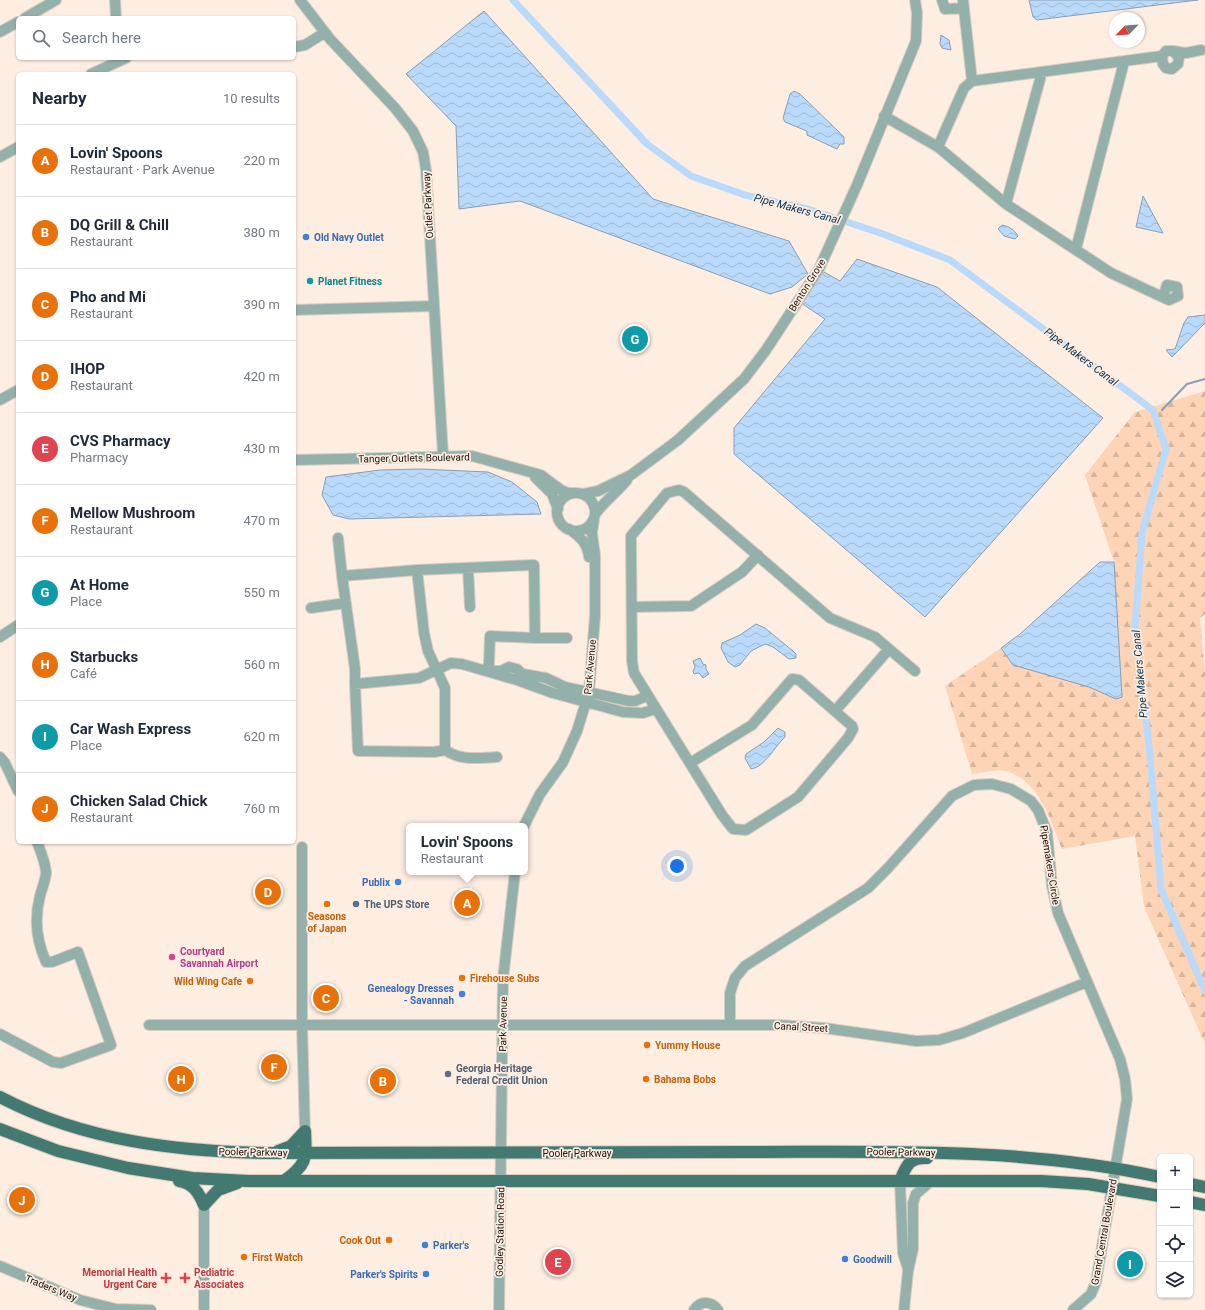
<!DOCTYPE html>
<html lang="en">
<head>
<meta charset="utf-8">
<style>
	:root { --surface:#fff; --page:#f2f2f3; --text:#1f2937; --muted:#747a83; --line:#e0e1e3; --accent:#d93025 }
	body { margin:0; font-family:Roboto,sans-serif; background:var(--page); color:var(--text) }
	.controls { position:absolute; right:12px; bottom:12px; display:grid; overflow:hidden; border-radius:6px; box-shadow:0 1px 3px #0004 }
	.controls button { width:36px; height:36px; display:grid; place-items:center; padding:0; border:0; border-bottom:1px solid var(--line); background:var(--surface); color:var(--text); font:20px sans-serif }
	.compass { position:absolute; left:1109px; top:12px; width:36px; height:36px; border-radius:50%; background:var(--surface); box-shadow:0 1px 3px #0004; rotate:245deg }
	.you { position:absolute; left:677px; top:866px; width:14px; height:14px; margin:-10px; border:3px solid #fff; border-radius:50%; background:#1a73e8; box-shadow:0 0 0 6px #1a73e833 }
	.badge { display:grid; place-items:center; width:26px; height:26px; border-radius:50%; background:var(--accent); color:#fff; font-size:13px; font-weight:700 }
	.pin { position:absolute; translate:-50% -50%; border:2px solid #fff; box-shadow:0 1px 4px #0006 }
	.popup { position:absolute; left:406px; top:823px; width:122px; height:52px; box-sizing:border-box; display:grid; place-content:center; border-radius:6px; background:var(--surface); filter:drop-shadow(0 1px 3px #0005); font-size:13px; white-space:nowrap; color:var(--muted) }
	.popup b { font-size:15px; color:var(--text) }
	.popup::after { content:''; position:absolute; left:50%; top:100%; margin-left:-8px; border:8px solid transparent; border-top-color:var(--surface) }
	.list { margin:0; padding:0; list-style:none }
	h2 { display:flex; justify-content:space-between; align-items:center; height:52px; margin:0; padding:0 16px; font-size:17px }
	h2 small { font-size:13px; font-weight:400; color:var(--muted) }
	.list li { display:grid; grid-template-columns:26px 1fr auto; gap:12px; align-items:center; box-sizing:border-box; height:72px; padding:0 16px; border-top:1px solid var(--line) }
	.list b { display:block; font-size:15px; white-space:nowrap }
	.list p { margin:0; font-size:13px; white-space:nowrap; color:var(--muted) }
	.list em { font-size:13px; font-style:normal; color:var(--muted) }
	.icon { flex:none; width:22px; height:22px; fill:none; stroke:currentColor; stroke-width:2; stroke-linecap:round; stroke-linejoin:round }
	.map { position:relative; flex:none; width:1205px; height:1310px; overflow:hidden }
	.search { position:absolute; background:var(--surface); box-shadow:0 1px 3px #0004; left:16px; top:16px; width:280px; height:44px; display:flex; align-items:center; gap:10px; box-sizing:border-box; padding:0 14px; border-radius:6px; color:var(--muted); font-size:15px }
	.panel { position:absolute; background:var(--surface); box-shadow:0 1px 3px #0004; left:16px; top:72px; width:280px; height:772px; border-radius:6px }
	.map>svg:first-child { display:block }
	.forest { fill:url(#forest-firs) }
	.water { fill:url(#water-waves); stroke:#8a9eb2 }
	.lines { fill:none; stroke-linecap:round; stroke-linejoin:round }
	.stream { stroke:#8a9eb2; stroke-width:2 }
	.canal { stroke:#b9dafa; stroke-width:7 }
	.minor-casing { stroke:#dacbc0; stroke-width:12 }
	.major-casing { stroke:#dacbc0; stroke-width:14 }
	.minor { stroke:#94b0ab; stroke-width:10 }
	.major { stroke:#427971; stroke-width:12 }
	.shop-dot { fill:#3f7fe0; stroke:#feeee2; stroke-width:1.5 }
	.culture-dot { fill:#0f9aa8; stroke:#feeee2; stroke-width:1.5 }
	.food-dot { fill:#e8710a; stroke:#feeee2; stroke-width:1.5 }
	.service-dot { fill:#5c6f8a; stroke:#feeee2; stroke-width:1.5 }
	.hotel-dot { fill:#d1479c; stroke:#feeee2; stroke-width:1.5 }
	.health-dot { fill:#e0444e; stroke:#feeee2; stroke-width:1.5 }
	.labels { text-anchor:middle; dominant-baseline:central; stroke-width:3.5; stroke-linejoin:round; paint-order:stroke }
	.street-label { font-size:10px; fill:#1b120b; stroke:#feeee2 }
	.shop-label { font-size:10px; font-weight:bold; fill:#366cbe; stroke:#feeee2; text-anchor:start }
	.culture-label { font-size:10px; font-weight:bold; fill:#0d838f; stroke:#feeee2; text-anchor:start }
	.service-label { font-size:10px; font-weight:bold; fill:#4e5e75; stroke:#feeee2; text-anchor:start }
	.food-label { font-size:10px; font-weight:bold; fill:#c56008; stroke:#feeee2; text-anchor:start }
	.hotel-label { font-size:10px; font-weight:bold; fill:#b23c85; stroke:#feeee2; text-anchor:start }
	.health-label { font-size:10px; font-weight:bold; fill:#be3a42; stroke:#feeee2; text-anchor:end }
	.water-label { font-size:11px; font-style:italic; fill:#003054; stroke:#feeee2 }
</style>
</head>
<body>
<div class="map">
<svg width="1205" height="1310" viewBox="0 0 1205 1310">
	<defs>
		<pattern id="forest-firs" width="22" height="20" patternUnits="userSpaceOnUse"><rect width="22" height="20" fill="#fdd4b5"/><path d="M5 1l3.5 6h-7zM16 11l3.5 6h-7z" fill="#d8b59a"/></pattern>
		<pattern id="water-waves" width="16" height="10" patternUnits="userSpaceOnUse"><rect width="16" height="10" fill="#b9dafa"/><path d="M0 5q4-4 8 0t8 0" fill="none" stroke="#9ebad5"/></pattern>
	</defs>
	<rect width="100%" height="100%" fill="#feeee2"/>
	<path class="forest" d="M1205 391V614L1200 618 1205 674V1044L1144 907 1135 836 1062 849C1050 820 1040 781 1006 771 997 769 982 773 972 774L945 686 1001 648 1013 665 1089 687 1116 699 1114 562 1085 475 1135 412Z"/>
	<path class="water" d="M1029 0H1198L1037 20 1033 17Z
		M484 11 653 199 789 241 808 274 792 287 770 294 520 201 459 209 456 126 406 74Z
		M941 35 949 40 951 50 942 48 940 44Z
		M794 91 800 94 844 137V144H840L837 149 807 135V131L785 122 783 118 790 94Z
		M1143 196 1163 233 1136 227Z
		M1002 225C1008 226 1015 230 1018 236L1015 239 1004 236 998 229Z
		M857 259 937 287 1103 418 925 617 734 454V428L825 319 801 303 824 272 840 281Z
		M1205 315V323L1172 357 1166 350 1175 349 1184 323 1188 317Z
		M420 469 488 472 512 482 537 502 541 514 349 519 333 515 322 495 326 477 380 470Z
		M1100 562H1114L1122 697 1116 699 1089 687 1013 665 1001 648 1020 634Z
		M756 624 765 628 793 651 796 654V658L789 659 773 647 765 644 751 651 740 665 735 667 728 662 721 648 722 643 740 635Z
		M700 658 703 664 706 665V669L709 674 703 678 699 673 694 674 693 671 695 667 693 661Z
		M778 728 785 732V737C775 746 765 767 751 769L745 758 746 754 764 742Z"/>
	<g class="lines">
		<path class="stream" d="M1162 410 1187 384 1205 379"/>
		<path class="canal" d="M513 0 647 144 691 176 745 195 808 209 883 234 950 260 1153 410 1166 449 1142 533 1135 627 1150 755 1161 889 1205 991"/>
		<g class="minor-casing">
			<path id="minor" d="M115 0 116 18
				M300 0 330 39 395 108 413 131 423 152 426 170 443 455
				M942 0 945 9 964 8
				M963 0 972 81
				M25 18 56 0
				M0 32 18 22
				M294 47 305 45 324 33
				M1173 51 1186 53 1201 50
				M91 74 126 58
				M884 116 938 147 1006 204 1111 273 1158 295 1169 300 1178 296 1177 287 1167 285 1163 297
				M938 147 964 88 972 81 1162 56 1166 51H1173L1179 57 1178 64 1172 69 1166 68 1163 64 1162 56
				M0 157 18 147
				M1006 204 1042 72
				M1076 249 1124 62
				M294 310 434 306
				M0 400 18 390
				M294 460 472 456 541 475 561 490 568 493H576
				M535 477 552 494 558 509
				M557 512a19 19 0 1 1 38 0a19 19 0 1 1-38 0Z
				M583 494 598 491 631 475 678 440 744 379 766 350 819 269 857 185 916 41 917 13 915 0
				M595 514C605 501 617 492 627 480
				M569 529C581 537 587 543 589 557
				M338 538 342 576
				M468 568 470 607
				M417 570 534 565 535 638 490 636 489 664 486 671
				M632 607 691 606 742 572 758 555
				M311 608 346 603
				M0 637 18 625
				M535 638H567
				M492 671H501L509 667 517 669 522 674 546 678 565 687 629 701H635L647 696
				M355 684V669L342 576 417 570 424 633 428 651 445 688V750L434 752 358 751 355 684 419 678 451 663 462 664 517 680 553 693 623 712 643 713 655 709
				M835 711 889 649 915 671
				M445 750C461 761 479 758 497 757
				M0 757 5 763 18 791
				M690 763 752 725 792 679 799 680 852 726 853 729 848 738 798 797 746 830 733 829 722 815 634 673 632 661 631 536 667 493 679 490 684 492 830 618 875 637 889 649
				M524 826 540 794 563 762 577 731 589 692 595 616V555L592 533 594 519
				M302 847V1025L305 1131
				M149 1025H778L824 1028 916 1041 939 1040 963 1033 1087 982
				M730 1025V993L735 978 745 966 868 888 888 868 952 796 974 785 992 784 1011 789 1031 801 1038 810 1047 832 1052 886 1058 913 1120 1059 1125 1079 1127 1099 1096 1282 1091 1294 1073 1310
				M0 1034 53 1062 61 1063 111 1045 78 952 52 962H46C36 940 34 919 40 896 42 888 46 879 46 872 45 861 41 852 37 842
				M900 1181 903 1253 908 1269
				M0 1266 80 1300 116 1309 151 1310
				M204 1310V1205
				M499 1310 503 979 515 872
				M694 1310C701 1300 712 1301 718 1310
				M904 1310 908 1271 913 1249V1203L916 1194 931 1181"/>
		</g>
		<g class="major-casing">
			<path id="major" d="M0 1097C84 1141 179 1152 272 1153 430 1153 588 1153 746 1152 885 1152 1024 1147 1160 1177
				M0 1129 58 1151 128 1168 192 1178 248 1181H1041L1088 1184 1160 1196
				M278 1151 291 1146 305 1131
				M179 1181C193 1183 199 1193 204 1205L218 1190 237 1183
				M284 1181C308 1164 306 1158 305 1131
				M900 1181C906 1166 909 1157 927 1158
				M1190 1184 1205 1187
				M1190 1202 1205 1205"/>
		</g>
		<use href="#minor" class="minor"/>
		<use href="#major" class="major"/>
	</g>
	<g class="shop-dot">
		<circle cx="306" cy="237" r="4"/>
		<circle cx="398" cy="882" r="4"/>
		<circle cx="462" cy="994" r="4"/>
		<circle cx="425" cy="1245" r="4"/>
		<circle cx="845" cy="1259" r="4"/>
		<circle cx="426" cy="1274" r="4"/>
	</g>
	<circle class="culture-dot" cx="310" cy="281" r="4"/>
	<g class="food-dot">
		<circle cx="327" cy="904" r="4"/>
		<circle cx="462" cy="978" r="4"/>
		<circle cx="250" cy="981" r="4"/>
		<circle cx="647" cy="1045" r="4"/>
		<circle cx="646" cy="1079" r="4"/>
		<circle cx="389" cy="1240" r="4"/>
		<circle cx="244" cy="1257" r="4"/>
	</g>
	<g class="service-dot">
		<circle cx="356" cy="904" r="4"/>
		<circle cx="448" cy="1074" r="4"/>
	</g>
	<circle class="hotel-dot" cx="172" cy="957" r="4"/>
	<g class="health-dot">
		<path d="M164 1272h4v4h4v4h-4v4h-4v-4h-4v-4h4z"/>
		<path d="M183 1272h4v4h4v4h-4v4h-4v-4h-4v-4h4z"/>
	</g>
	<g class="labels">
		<g class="street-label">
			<text transform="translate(428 205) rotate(-93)">Outlet Parkway</text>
			<text transform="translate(807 285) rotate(-58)">Benton Grove</text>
			<text transform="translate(414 458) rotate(-1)">Tanger Outlets Boulevard</text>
			<text transform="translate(590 667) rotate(-85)">Park Avenue</text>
			<text transform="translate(1050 865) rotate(81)">Pipemakers Circle</text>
			<text transform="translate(503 1024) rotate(-89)">Park Avenue</text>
			<text transform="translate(801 1027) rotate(3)">Canal Street</text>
			<text transform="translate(253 1152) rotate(1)">Pooler Parkway</text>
			<text transform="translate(901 1152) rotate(1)">Pooler Parkway</text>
			<text x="577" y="1153">Pooler Parkway</text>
			<text transform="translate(500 1232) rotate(-89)">Godley Station Road</text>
			<text transform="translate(1104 1232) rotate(-80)">Grand Central Boulevard</text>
			<text transform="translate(51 1288) rotate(22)">Traders Way</text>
		</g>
		<g class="shop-label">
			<text x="314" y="237">Old Navy Outlet</text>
			<text x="390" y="882" text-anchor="end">Publix</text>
			<text x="454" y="988" text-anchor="end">Genealogy Dresses<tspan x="454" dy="12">- Savannah</tspan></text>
			<text x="433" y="1245">Parker's</text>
			<text x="853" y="1259">Goodwill</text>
			<text x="418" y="1274" text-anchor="end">Parker's Spirits</text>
		</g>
		<g class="culture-label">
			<text x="318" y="281">Planet Fitness</text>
		</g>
		<g class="service-label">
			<text x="364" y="904">The UPS Store</text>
			<text x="456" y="1068">Georgia Heritage<tspan x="456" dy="12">Federal Credit Union</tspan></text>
		</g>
		<g class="food-label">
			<text x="327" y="916" text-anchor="middle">Seasons<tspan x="327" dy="12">of Japan</tspan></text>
			<text x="470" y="978">Firehouse Subs</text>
			<text x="242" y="981" text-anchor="end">Wild Wing Cafe</text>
			<text x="655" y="1045">Yummy House</text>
			<text x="654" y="1079">Bahama Bobs</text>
			<text x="381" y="1240" text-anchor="end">Cook Out</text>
			<text x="252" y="1257">First Watch</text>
		</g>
		<g class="hotel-label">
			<text x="180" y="951">Courtyard<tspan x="180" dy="12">Savannah Airport</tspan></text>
		</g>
		<g class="health-label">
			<text x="157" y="1272">Memorial Health<tspan x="157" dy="12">Urgent Care</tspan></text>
			<text x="194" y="1272" text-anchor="start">Pediatric<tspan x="194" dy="12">Associates</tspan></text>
		</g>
		<g class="water-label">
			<text transform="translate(797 209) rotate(15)">Pipe Makers Canal</text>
			<text transform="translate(1081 357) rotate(37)">Pipe Makers Canal</text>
			<text transform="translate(1140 674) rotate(-95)">Pipe Makers Canal</text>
		</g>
	</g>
</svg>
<div class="controls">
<button>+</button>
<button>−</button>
<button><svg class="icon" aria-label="locate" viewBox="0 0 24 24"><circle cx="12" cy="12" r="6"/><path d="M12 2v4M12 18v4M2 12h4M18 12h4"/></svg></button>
<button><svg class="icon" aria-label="layers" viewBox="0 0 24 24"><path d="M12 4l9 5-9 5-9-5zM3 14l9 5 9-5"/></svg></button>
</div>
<svg class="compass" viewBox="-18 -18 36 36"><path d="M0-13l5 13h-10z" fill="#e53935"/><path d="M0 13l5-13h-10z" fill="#747a83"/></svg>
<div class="you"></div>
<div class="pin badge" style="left:467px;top:903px;background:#e8710a">A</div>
<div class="popup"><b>Lovin' Spoons</b>Restaurant</div>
<div class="pin badge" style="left:383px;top:1081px;background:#e8710a">B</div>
<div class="pin badge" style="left:326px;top:998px;background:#e8710a">C</div>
<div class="pin badge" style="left:268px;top:892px;background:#e8710a">D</div>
<div class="pin badge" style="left:558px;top:1262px;background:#e0444e">E</div>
<div class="pin badge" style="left:274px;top:1067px;background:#e8710a">F</div>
<div class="pin badge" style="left:635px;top:339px;background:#0f9aa8">G</div>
<div class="pin badge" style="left:181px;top:1079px;background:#e8710a">H</div>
<div class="pin badge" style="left:1130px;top:1264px;background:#0f9aa8">I</div>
<div class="pin badge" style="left:22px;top:1200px;background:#e8710a">J</div>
<div class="search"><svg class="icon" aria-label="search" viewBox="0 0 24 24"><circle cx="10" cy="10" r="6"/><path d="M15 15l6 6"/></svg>Search here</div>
<section class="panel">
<h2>Nearby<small>10 results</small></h2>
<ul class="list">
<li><span class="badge" style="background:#e8710a">A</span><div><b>Lovin' Spoons</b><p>Restaurant · Park Avenue</p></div><em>220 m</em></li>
<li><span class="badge" style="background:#e8710a">B</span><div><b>DQ Grill &amp; Chill</b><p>Restaurant</p></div><em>380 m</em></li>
<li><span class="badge" style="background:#e8710a">C</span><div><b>Pho and Mi</b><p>Restaurant</p></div><em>390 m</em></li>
<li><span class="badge" style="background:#e8710a">D</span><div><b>IHOP</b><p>Restaurant</p></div><em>420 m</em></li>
<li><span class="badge" style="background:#e0444e">E</span><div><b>CVS Pharmacy</b><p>Pharmacy</p></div><em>430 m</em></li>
<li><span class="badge" style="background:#e8710a">F</span><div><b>Mellow Mushroom</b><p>Restaurant</p></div><em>470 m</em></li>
<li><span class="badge" style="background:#0f9aa8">G</span><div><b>At Home</b><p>Place</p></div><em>550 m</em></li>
<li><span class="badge" style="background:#e8710a">H</span><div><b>Starbucks</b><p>Café</p></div><em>560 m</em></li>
<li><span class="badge" style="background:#0f9aa8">I</span><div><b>Car Wash Express</b><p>Place</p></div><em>620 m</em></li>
<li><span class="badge" style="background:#e8710a">J</span><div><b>Chicken Salad Chick</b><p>Restaurant</p></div><em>760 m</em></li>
</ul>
</section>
</div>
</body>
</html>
